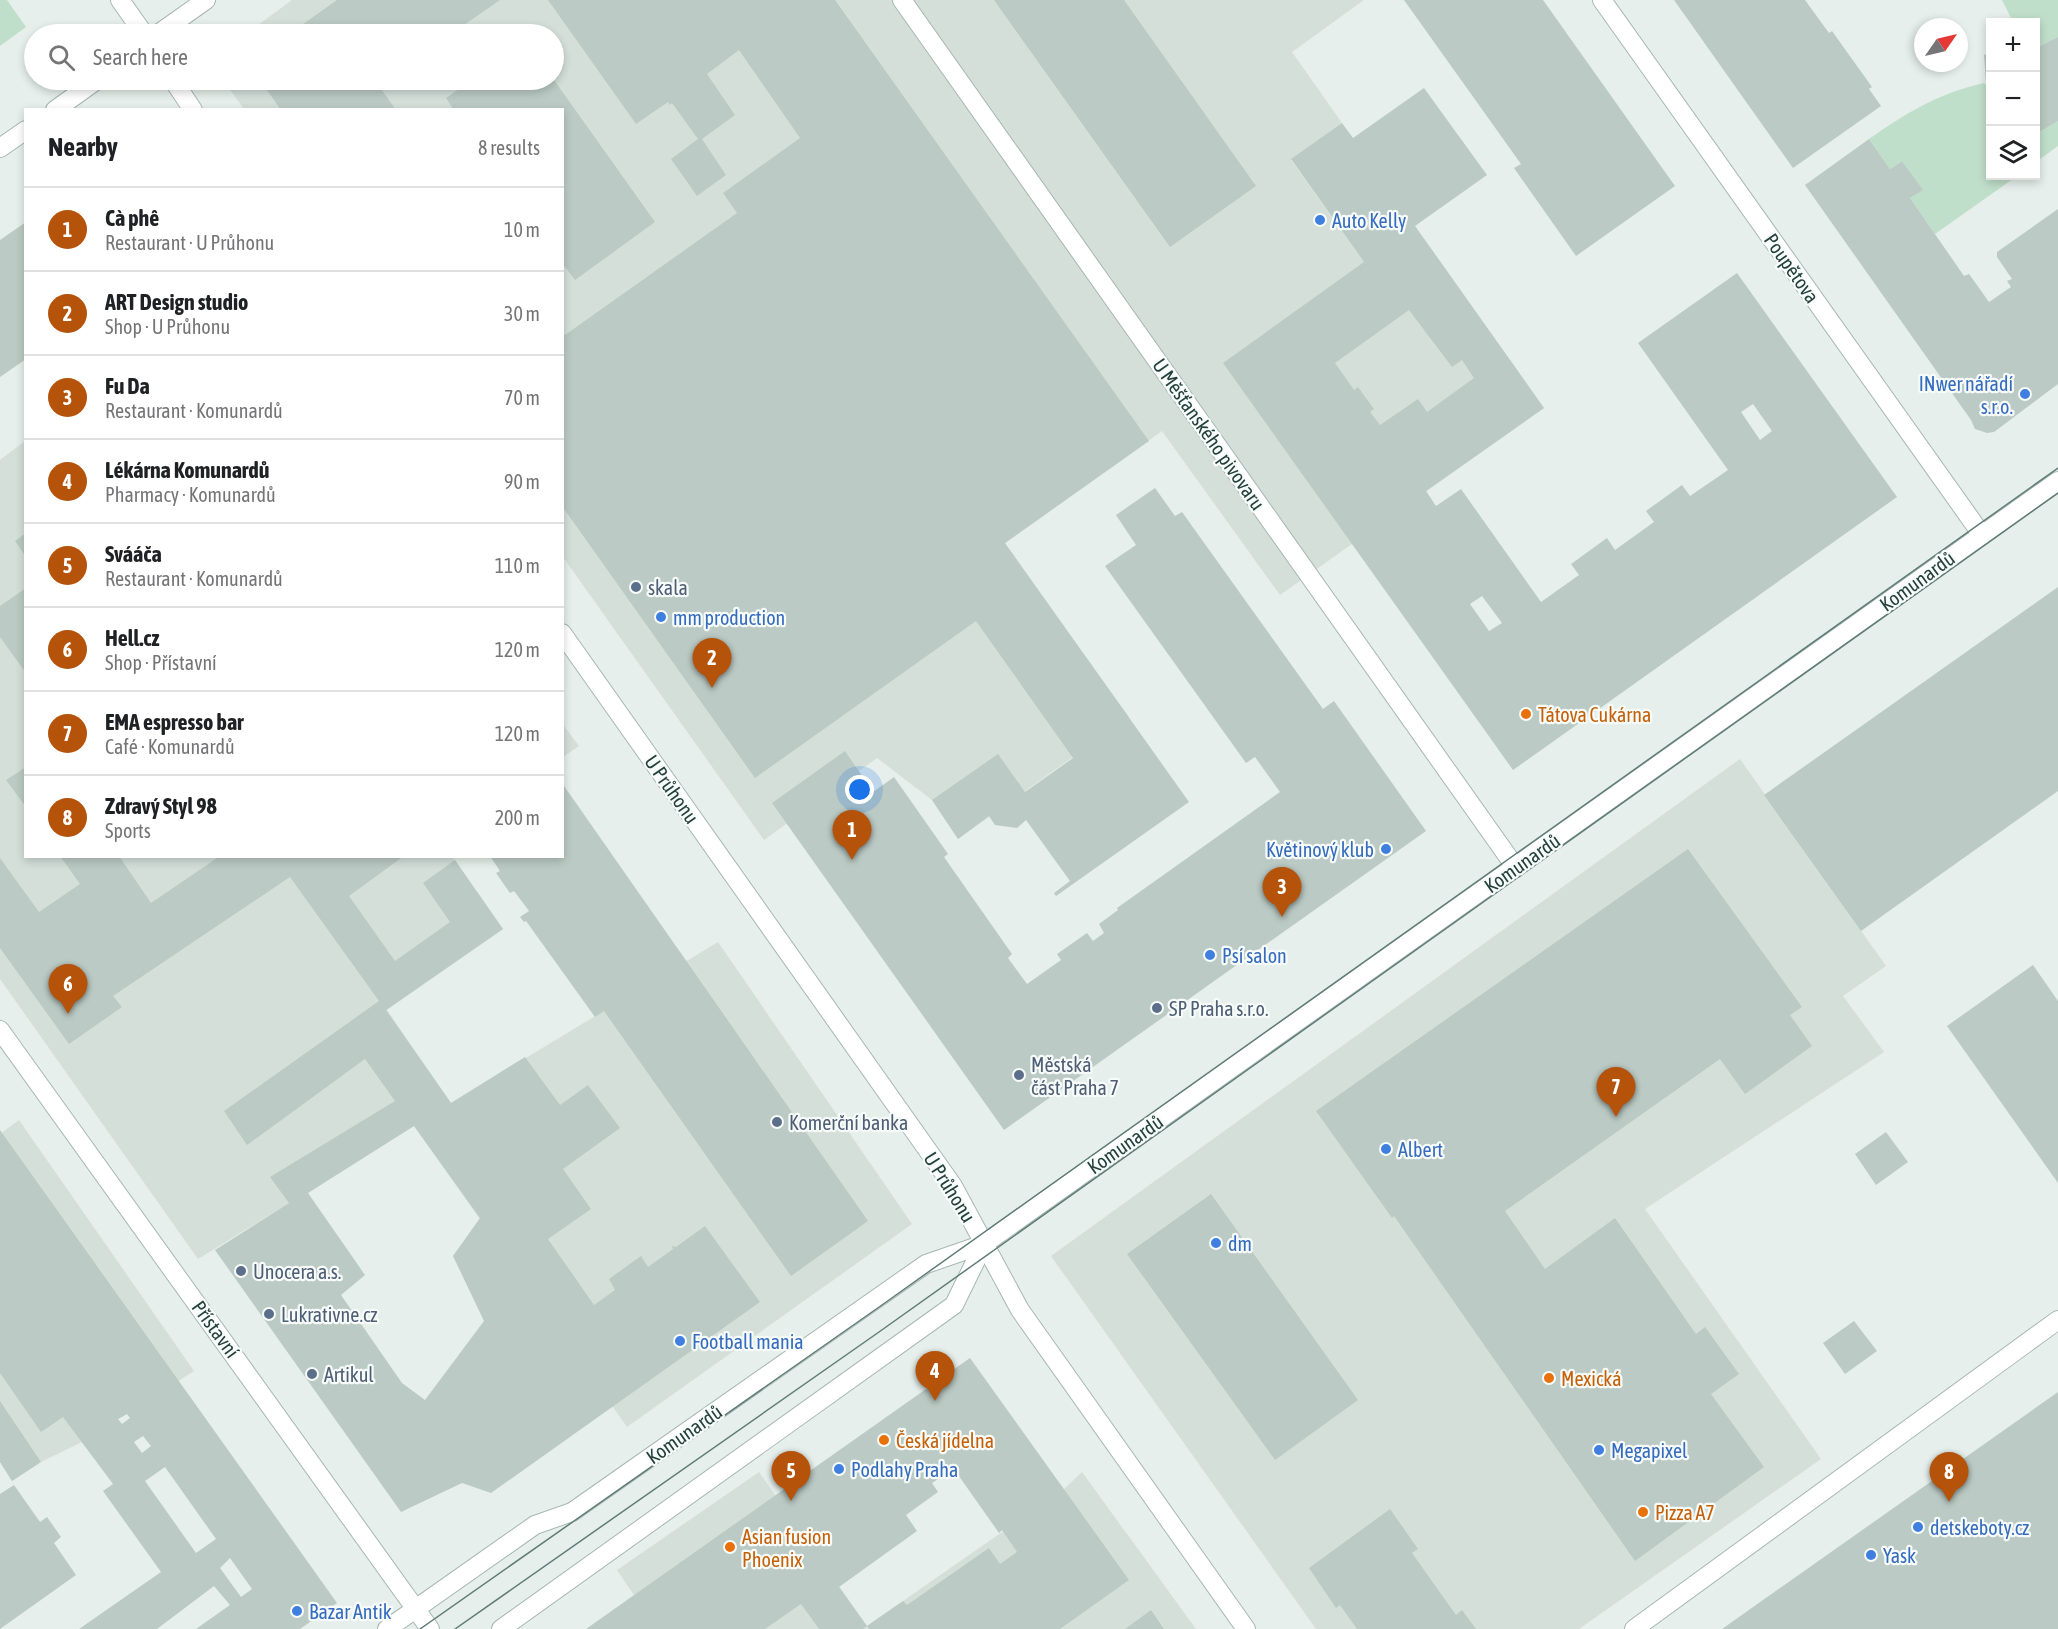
<!DOCTYPE html>
<html lang="en">
<head>
<meta charset="utf-8">
<style>
	:root { --surface:#fff; --page:#f2f2f2; --text:#202124; --muted:#757577; --line:#e0e0e0; --accent:#b45309 }
	body { margin:0; font-family:"Asap Condensed",sans-serif; background:var(--page); color:var(--text) }
	.controls { position:absolute; right:18px; top:18px; display:grid; overflow:hidden; border-radius:0px; box-shadow:0 3px 9px #0003 }
	.controls button { width:54px; height:54px; display:grid; place-items:center; padding:0; border:0; border-bottom:2px solid var(--line); background:var(--surface); color:var(--text); font:30px sans-serif }
	.compass { position:absolute; left:1914px; top:18px; width:54px; height:54px; border-radius:50%; background:var(--surface); box-shadow:0 3px 9px #0003; rotate:56deg }
	.you { position:absolute; left:860px; top:790px; width:21px; height:21px; margin:-15px; border:4px solid #fff; border-radius:50%; background:#1a73e8; box-shadow:0 0 0 9px #1a73e833 }
	.badge { display:grid; place-items:center; width:39px; height:39px; border-radius:50%; background:var(--accent); color:#fff; font-size:20px; font-weight:700 }
	.pin { position:absolute; translate:-50% -50px; filter:drop-shadow(0 2px 3px #0008) }
	.pin::after { content:''; position:absolute; top:32px; width:21px; height:18px; background:inherit; clip-path:polygon(0 0,100% 0,50% 100%) }
	.list { margin:0; padding:0; list-style:none }
	h2 { display:flex; justify-content:space-between; align-items:center; height:78px; margin:0; padding:0 24px; font-size:26px }
	h2 small { font-size:20px; font-weight:400; color:var(--muted) }
	.list li { display:grid; grid-template-columns:39px 1fr auto; gap:18px; align-items:center; box-sizing:border-box; height:84px; padding:0 24px; border-top:2px solid var(--line) }
	.list b { display:block; font-size:22px; white-space:nowrap }
	.list p { margin:0; font-size:20px; white-space:nowrap; color:var(--muted) }
	.list em { font-size:20px; font-style:normal; color:var(--muted) }
	.icon { flex:none; width:33px; height:33px; fill:none; stroke:currentColor; stroke-width:2; stroke-linecap:round; stroke-linejoin:round }
	.map { position:relative; flex:none; width:2058px; height:1629px; overflow:hidden }
	.search { position:absolute; background:var(--surface); box-shadow:0 3px 9px #0003; left:24px; top:24px; width:540px; height:66px; display:flex; align-items:center; gap:15px; box-sizing:border-box; padding:0 21px; border-radius:33px; color:var(--muted); font-size:22px }
	.panel { position:absolute; background:var(--surface); box-shadow:0 3px 9px #0003; left:24px; top:108px; width:540px; height:750px; border-radius:0px }
	.map>svg:first-child { display:block }
	.built { fill:#d4dfda }
	.green { fill:#c0dfca }
	.building { fill:#bbcac4; fill-rule:evenodd }
	.lines { fill:none; stroke-linecap:round; stroke-linejoin:round }
	.service-casing { stroke:#a8b7b3; stroke-width:20 }
	.minor-casing { stroke:#a8b7b3; stroke-width:20 }
	.tertiary-casing { stroke:#a8b7b3; stroke-width:20 }
	.service { stroke:#fff; stroke-width:18 }
	.minor { stroke:#fff; stroke-width:18 }
	.tertiary { stroke:#fff; stroke-width:18 }
	.tram { stroke:#607c76; stroke-width:1.5 }
	.shop-dot { fill:#3f7fe0; stroke:#f7fbf9; stroke-width:2 }
	.service-dot { fill:#5c6f8a; stroke:#f7fbf9; stroke-width:2 }
	.food-dot { fill:#e8710a; stroke:#f7fbf9; stroke-width:2 }
	.labels { text-anchor:middle; dominant-baseline:central; stroke-width:4.5; stroke-linejoin:round; paint-order:stroke }
	.shop-label { font-size:20px; fill:#366cbe; stroke:#f7fbf9; text-anchor:start }
	.street-label { font-size:20px; fill:#25413b; stroke:#f7fbf9 }
	.service-label { font-size:20px; fill:#4e5e75; stroke:#f7fbf9; text-anchor:start }
	.food-label { font-size:20px; fill:#c56008; stroke:#f7fbf9; text-anchor:start }
</style>
</head>
<body>
<div class="map">
<svg width="2058" height="1629" viewBox="0 0 2058 1629">
	<rect width="100%" height="100%" fill="#e6efeb"/>
	<path class="built" d="M292 0H1364L1292 52 1342 123 1291 160 1364 262 1415 226 1544 408 1280 595 1162 431 1004 544 1129 717 958 839 932 800 877 758 764 840 563 557 562 110 244 109 223 80H554V34H246Z
		M25 441 26 856 452 857 503 929 387 1010 451 1103 718 942 912 1224 627 1427 414 1126 198 1259 0 979V460Z
		M562 723 579 746 563 757H562Z
		M1740 759 1886 966 1843 996 1884 1052 1645 1209 1821 1459 1579 1629H1316L1051 1256Z
		M19 1120 194 1371 82 1442 41 1462 12 1481 0 1462V1134Z
		M759 1472 867 1626 1064 1489 1082 1472 1196 1629H657L617 1570Z"/>
	<path class="green" d="M0 0H7L26 27 0 46Z
		M2002 0H2058V37L2036 48V22H2013Z
		M1984 83 1990 89V176H2017L1935 234 1910 198 1922 190 1902 161 1890 169 1869 139C1906 113 1939 93 1984 83Z
		M2058 121V146L2036 162V134Z"/>
	<path class="building" d="M337 0H500L451 34H289Z
		M548 0H835L1149 441 1005 543 1189 802 1056 896 1054 893 1070 881 1026 820 1017 828 995 825 989 816 958 839 932 800 998 754 1025 792 1073 758 976 621 755 778 562 506V332L565 335 737 213 723 193 800 138 739 50 707 74 735 115 702 139 726 175 697 196 671 159 698 139 672 103 670 105 668 102 636 124Z
		M994 0H1124L1256 186 1170 247Z
		M1404 0H1543L1675 186 1576 256 1514 168 1521 164Z
		M1674 0H1805L1829 33 1832 31 1872 87 1869 89 1881 106 1793 168Z
		M2058 37V121L2036 134V48Z
		M1990 52V89L1986 82 1984 55Z
		M260 80H388L379 86 396 110H281Z
		M472 80H554L655 222 575 280 562 263V110H454L446 98Z
		M1424 88 1487 175 1415 226 1544 408 1426 491 1436 506 1461 489 1541 602 1579 575 1571 564 1607 538 1615 550 1654 522 1646 511 1682 485 1690 496 1728 470 1638 343 1737 273 1897 497 1513 770 1223 363 1364 262 1291 159 1342 123 1353 138ZM1409 310 1452 367 1462 360 1474 378 1427 412 1418 399 1380 425 1370 412 1374 409 1358 387 1354 390 1335 363ZM1753 404 1772 431 1760 440 1741 412ZM1482 596 1502 623 1489 631 1470 604Z
		M1869 139 1890 169 1902 161 1923 190 1910 198 1964 276 1969 274 1989 302 2011 287 2007 281 2012 279 1997 257V252L2058 209V384L1994 432 1987 433 1975 429 1971 420 1805 185Z
		M26 222V359L0 377V240Z
		M1155 488 1175 516 1182 512 1323 709 1334 701 1426 831 1004 1130 772 803 845 751 873 792 894 777 948 854 944 857 1012 954 1008 958 1027 984 1061 960 1057 954 1087 933 1093 941 1104 933 1099 924 1118 910 1117 908 1280 792 1255 757 1246 763 1105 566 1136 545 1116 515Z
		M26 533V557L15 541Z
		M2058 587V791L1861 931 1764 795Z
		M26 588V673L0 637V606Z
		M26 767V807L6 780Z
		M562 783 868 1221 791 1276 604 1011 595 1017 526 921 524 922 520 917 529 911 514 891 510 893 496 873 500 871 490 856H562Z
		M1688 849 1802 1007 1790 1015 1812 1046 1745 1094 1720 1059 1505 1211 1545 1269 1615 1218 1696 1334 1705 1327 1739 1374 1711 1394 1764 1467 1635 1561 1394 1216 1392 1218 1316 1111Z
		M60 856H119L151 903 220 856H404L349 896 395 961 450 922 423 883 455 860 503 929 386 1010 451 1103 525 1057 560 1105 588 1085 620 1128 563 1169 591 1209 548 1239 594 1305 615 1290 609 1279 641 1256 648 1267 673 1249 672 1246 676 1247 705 1226 760 1302 491 1493 462 1483 401 1512 215 1250 289 1203 270 1177 395 1101 365 1059 247 1145 224 1111 379 1001 290 877 113 996 122 1007 69 1044 0 948V858L39 912 80 884ZM414 1126 480 1218 453 1256 484 1321 425 1400 402 1383 341 1295 365 1275 308 1193Z
		M2033 965 2058 1001V1183L1947 1026Z
		M0 1130 337 1603 300 1629H196L230 1605 214 1586 157 1629H79L161 1572 103 1491 113 1484 63 1417 41 1432 0 1373ZM127 1414 130 1418 122 1424 118 1419ZM143 1436 151 1446 142 1453 134 1442ZM165 1467 216 1539 196 1553 145 1481ZM230 1558 252 1589 241 1597 220 1568Z
		M1886 1132 1908 1162 1876 1185 1855 1154Z
		M1211 1194 1358 1400 1275 1460 1127 1254Z
		M1854 1321 1877 1351 1845 1374 1823 1343Z
		M970 1358 1129 1580 1060 1629H869L867 1626 903 1601 907 1605 989 1548 1000 1564 1017 1552 1002 1530 999 1533 954 1469 932 1483 938 1492 906 1515 917 1531 839 1587 867 1626 863 1629H819L801 1604 765 1629H586Z
		M2058 1392V1629H1722Z
		M0 1401 41 1462 12 1481 0 1462Z
		M14 1485 40 1522 47 1517 61 1537 54 1543 76 1575 0 1629V1494Z
		M1390 1509 1418 1549 1412 1553 1456 1615 1462 1610 1476 1629H1357L1340 1605 1336 1608 1309 1568Z
		M1151 1610 1164 1629H1125Z"/>
	<g class="lines">
		<g class="service-casing">
			<path id="service" d="M1634 1629 2058 1320"/>
		</g>
		<g class="minor-casing">
			<path id="minor" d="M120 0 144 34
				M902 0 1516 868
				M1602 0 1982 535
				M158 34 206 0
				M173 80 193 110
				M55 110 97 80
				M0 148 26 130
				M562 633 953 1186 1020 1310 1246 1629
				M0 1030 430 1629"/>
		</g>
		<g class="tertiary-casing">
			<path id="tertiary" d="M387 1629 535 1525 572 1512 926 1264 984 1244 2058 481
				M501 1629 954 1305 984 1244"/>
		</g>
		<use href="#service" class="service"/>
		<use href="#minor" class="minor"/>
		<use href="#tertiary" class="tertiary"/>
		<path class="tram" d="M420 1629 882 1305 2058 468
			M455 1629 879 1332 2058 493"/>
	</g>
	<g class="shop-dot">
		<circle cx="1320" cy="220" r="6"/>
		<circle cx="2025" cy="394" r="6"/>
		<circle cx="661" cy="617" r="6"/>
		<circle cx="1386" cy="849" r="6"/>
		<circle cx="1210" cy="955" r="6"/>
		<circle cx="1386" cy="1149" r="6"/>
		<circle cx="1216" cy="1243" r="6"/>
		<circle cx="680" cy="1341" r="6"/>
		<circle cx="1599" cy="1450" r="6"/>
		<circle cx="839" cy="1469" r="6"/>
		<circle cx="1918" cy="1527" r="6"/>
		<circle cx="1871" cy="1555" r="6"/>
		<circle cx="297" cy="1611" r="6"/>
	</g>
	<g class="service-dot">
		<circle cx="636" cy="587" r="6"/>
		<circle cx="1157" cy="1008" r="6"/>
		<circle cx="1019" cy="1075" r="6"/>
		<circle cx="777" cy="1122" r="6"/>
		<circle cx="241" cy="1271" r="6"/>
		<circle cx="269" cy="1314" r="6"/>
		<circle cx="312" cy="1374" r="6"/>
	</g>
	<g class="food-dot">
		<circle cx="1526" cy="714" r="6"/>
		<circle cx="1549" cy="1378" r="6"/>
		<circle cx="884" cy="1440" r="6"/>
		<circle cx="1643" cy="1512" r="6"/>
		<circle cx="730" cy="1547" r="6"/>
	</g>
	<g class="labels">
		<g class="shop-label">
			<text x="1332" y="220">Auto Kelly</text>
			<text x="2013" y="383" text-anchor="end">INwer nářadí<tspan x="2013" dy="23">s.r.o.</tspan></text>
			<text x="673" y="617">mm production</text>
			<text x="1374" y="849" text-anchor="end">Květinový klub</text>
			<text x="1222" y="955">Psí salon</text>
			<text x="1398" y="1149">Albert</text>
			<text x="1228" y="1243">dm</text>
			<text x="692" y="1341">Football mania</text>
			<text x="1611" y="1450">Megapixel</text>
			<text x="851" y="1469">Podlahy Praha</text>
			<text x="1930" y="1527">detskeboty.cz</text>
			<text x="1883" y="1555">Yask</text>
			<text x="309" y="1611">Bazar Antik</text>
		</g>
		<g class="street-label">
			<text transform="translate(1792 268) rotate(55)">Poupětova</text>
			<text transform="translate(1209 434) rotate(55)">U Měšťanského pivovaru</text>
			<text transform="translate(1917 581) rotate(-36)">Komunardů</text>
			<text transform="translate(672 789) rotate(55)">U Průhonu</text>
			<text transform="translate(1522 863) rotate(-35)">Komunardů</text>
			<text transform="translate(1125 1144) rotate(-35)">Komunardů</text>
			<text transform="translate(950 1187) rotate(58)">U Průhonu</text>
			<text transform="translate(216 1329) rotate(54)">Přístavní</text>
			<text transform="translate(684 1434) rotate(-35)">Komunardů</text>
		</g>
		<g class="service-label">
			<text x="648" y="587">skala</text>
			<text x="1169" y="1008">SP Praha s.r.o.</text>
			<text x="1031" y="1064">Městská<tspan x="1031" dy="23">část Praha 7</tspan></text>
			<text x="789" y="1122">Komerční banka</text>
			<text x="253" y="1271">Unocera a.s.</text>
			<text x="281" y="1314">Lukrativne.cz</text>
			<text x="324" y="1374">Artikul</text>
		</g>
		<g class="food-label">
			<text x="1538" y="714">Tátova Cukárna</text>
			<text x="1561" y="1378">Mexická</text>
			<text x="896" y="1440">Česká jídelna</text>
			<text x="1655" y="1512">Pizza A7</text>
			<text x="742" y="1536">Asian fusion<tspan x="742" dy="23">Phoenix</tspan></text>
		</g>
	</g>
</svg>
<div class="controls">
<button>+</button>
<button>−</button>
<button><svg class="icon" aria-label="layers" viewBox="0 0 24 24"><path d="M12 4l9 5-9 5-9-5zM3 14l9 5 9-5"/></svg></button>
</div>
<svg class="compass" viewBox="-18 -18 36 36"><path d="M0-13l5 13h-10z" fill="#e53935"/><path d="M0 13l5-13h-10z" fill="#757577"/></svg>
<div class="you"></div>
<div class="pin badge" style="left:852px;top:860px">1</div>
<div class="pin badge" style="left:712px;top:688px">2</div>
<div class="pin badge" style="left:1282px;top:917px">3</div>
<div class="pin badge" style="left:935px;top:1401px">4</div>
<div class="pin badge" style="left:791px;top:1501px">5</div>
<div class="pin badge" style="left:68px;top:1014px">6</div>
<div class="pin badge" style="left:1616px;top:1117px">7</div>
<div class="pin badge" style="left:1949px;top:1502px">8</div>
<div class="search"><svg class="icon" aria-label="search" viewBox="0 0 24 24"><circle cx="10" cy="10" r="6"/><path d="M15 15l6 6"/></svg>Search here</div>
<section class="panel">
<h2>Nearby<small>8 results</small></h2>
<ul class="list">
<li><span class="badge">1</span><div><b>Cà phê</b><p>Restaurant · U Průhonu</p></div><em>10 m</em></li>
<li><span class="badge">2</span><div><b>ART Design studio</b><p>Shop · U Průhonu</p></div><em>30 m</em></li>
<li><span class="badge">3</span><div><b>Fu Da</b><p>Restaurant · Komunardů</p></div><em>70 m</em></li>
<li><span class="badge">4</span><div><b>Lékárna Komunardů</b><p>Pharmacy · Komunardů</p></div><em>90 m</em></li>
<li><span class="badge">5</span><div><b>Svááča</b><p>Restaurant · Komunardů</p></div><em>110 m</em></li>
<li><span class="badge">6</span><div><b>Hell.cz</b><p>Shop · Přístavní</p></div><em>120 m</em></li>
<li><span class="badge">7</span><div><b>EMA espresso bar</b><p>Café · Komunardů</p></div><em>120 m</em></li>
<li><span class="badge">8</span><div><b>Zdravý Styl 98</b><p>Sports</p></div><em>200 m</em></li>
</ul>
</section>
</div>
</body>
</html>
